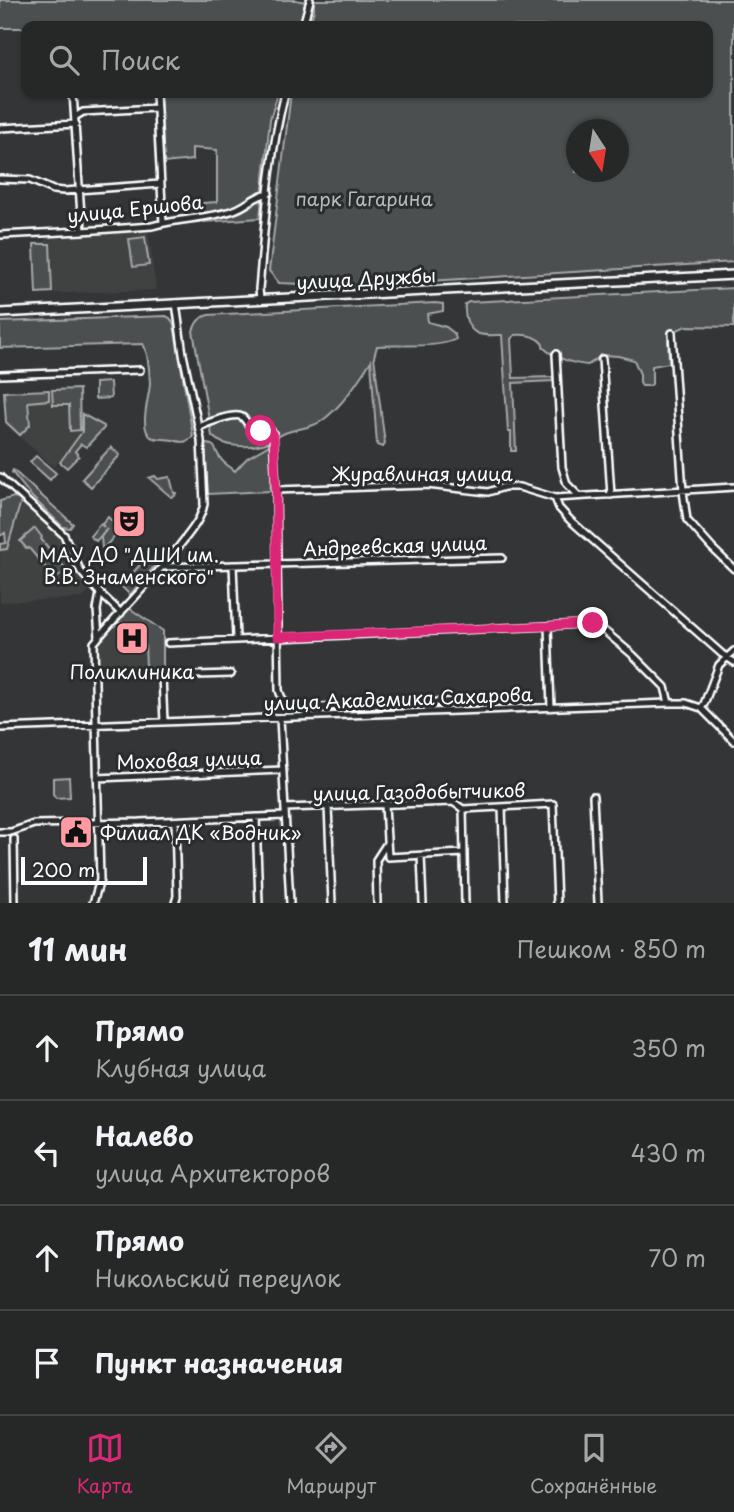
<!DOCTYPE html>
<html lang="ru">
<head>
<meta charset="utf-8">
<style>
	:root { --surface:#262828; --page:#323434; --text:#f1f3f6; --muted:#a4a6a8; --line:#424445; --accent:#db2777 }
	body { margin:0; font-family:"Playpen Sans",sans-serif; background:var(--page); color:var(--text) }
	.compass { position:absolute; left:566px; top:119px; width:63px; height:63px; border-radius:50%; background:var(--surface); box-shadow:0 2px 5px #0004; rotate:168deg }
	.scale { position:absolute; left:21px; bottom:18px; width:126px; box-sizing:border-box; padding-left:7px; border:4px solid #fff; border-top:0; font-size:19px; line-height:24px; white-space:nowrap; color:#fff; -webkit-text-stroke:5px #2a2d2e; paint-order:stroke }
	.stop { position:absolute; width:21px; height:21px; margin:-16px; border:5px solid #db2777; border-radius:50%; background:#fff }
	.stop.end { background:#db2777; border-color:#fff; box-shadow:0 2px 7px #0008 }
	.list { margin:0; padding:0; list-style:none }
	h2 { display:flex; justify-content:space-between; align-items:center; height:91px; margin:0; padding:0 28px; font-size:30px }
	h2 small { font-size:23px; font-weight:400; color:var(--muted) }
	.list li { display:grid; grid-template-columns:46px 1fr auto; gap:21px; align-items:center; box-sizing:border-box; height:105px; padding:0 28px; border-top:2px solid var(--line) }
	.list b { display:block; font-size:26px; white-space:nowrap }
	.list p { margin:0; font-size:23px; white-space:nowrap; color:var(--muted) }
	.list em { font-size:23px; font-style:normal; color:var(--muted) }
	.icon { flex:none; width:38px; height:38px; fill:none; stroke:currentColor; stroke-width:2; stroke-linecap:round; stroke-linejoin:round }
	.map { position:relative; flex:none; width:734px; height:903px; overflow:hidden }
	.search { position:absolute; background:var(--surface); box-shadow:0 2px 5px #0004; left:21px; right:21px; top:21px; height:77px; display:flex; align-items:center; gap:18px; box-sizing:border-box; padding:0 24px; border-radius:14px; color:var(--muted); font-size:26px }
	.sheet { height:511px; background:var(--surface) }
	nav { display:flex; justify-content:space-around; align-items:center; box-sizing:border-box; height:98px; border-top:2px solid var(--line); background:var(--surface); font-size:19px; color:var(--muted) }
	nav a { display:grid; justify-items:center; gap:4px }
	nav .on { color:var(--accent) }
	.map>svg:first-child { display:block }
	.built { fill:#404243 }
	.green { fill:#4c4f50; stroke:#a6a7a8; stroke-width:2; fill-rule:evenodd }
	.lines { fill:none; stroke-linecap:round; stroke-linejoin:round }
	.minor-casing { stroke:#fff; stroke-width:10 }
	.major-casing { stroke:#fff; stroke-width:12 }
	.minor { stroke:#2a2d2e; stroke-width:5 }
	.major { stroke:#2a2d2e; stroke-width:7 }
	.route { stroke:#db2777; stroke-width:9 }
	.labels { text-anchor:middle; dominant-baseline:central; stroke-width:6; stroke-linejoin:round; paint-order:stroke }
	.park-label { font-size:19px; fill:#b7b9b9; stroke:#2a2d2e }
	.street-label { font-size:19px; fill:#fff; stroke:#2a2d2e }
	.poi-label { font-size:19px; fill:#fff; stroke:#2a2d2e }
</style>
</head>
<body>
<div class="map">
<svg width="734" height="903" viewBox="0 0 734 903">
	<rect width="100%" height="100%" fill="#333536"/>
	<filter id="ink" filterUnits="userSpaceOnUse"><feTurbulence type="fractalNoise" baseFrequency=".0143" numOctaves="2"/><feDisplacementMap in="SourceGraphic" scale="14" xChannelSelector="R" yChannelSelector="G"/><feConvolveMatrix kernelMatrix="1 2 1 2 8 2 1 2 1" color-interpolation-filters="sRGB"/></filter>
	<g filter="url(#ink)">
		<path class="built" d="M148 229 156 290 35 294 33 242 46 241V237L81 236Z
			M80 388 81 432 54 467 5 424 3 391Z
			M21 501 62 539 78 575 91 589 83 598 0 602V550L7 549Z
			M129 608 163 631V673L96 676 95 645Z"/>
		<path class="green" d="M0 0H296L306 2 299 26H26V28H0Z
			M314 0H734V262L348 286 279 283 269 271 291 93H708V26H309L314 10ZM576 130H618V172H576Z
			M160 93H278L270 119 260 218 204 222 203 203 217 202V150L192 148V160L164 163Z
			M145 237 149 265 133 267 129 239Z
			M34 244H50L52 292 36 293Z
			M734 288V327L686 326 677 330 668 340 669 363 652 366V384L649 386H642L640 383V374L634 360 618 356 602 355 588 365C575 364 554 358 544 348 543 347 543 344 542 343 535 335 525 334 515 335L511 339 513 378 553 377V381L513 383 516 451H511V432H508L502 335C495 335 486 336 479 334 467 330 464 315 465 304L469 302Z
			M435 303 443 304V311L427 314 428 322 446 327 454 333 456 339C438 349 398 344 377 346L374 357 385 444 383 447 377 445 371 361C357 382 344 404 323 420 313 428 299 428 288 432 280 434 276 439 269 442 253 448 225 449 212 436L193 331C196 322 199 318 208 315Z
			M166 316 170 318 174 325 193 436C187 443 182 443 173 440 166 438 157 440 151 437 138 428 150 395 150 383 149 371 149 354 143 344L0 348V322Z
			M110 382 111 398 95 399V383Z
			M79 389 80 430 70 431 69 405H53L52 390Z
			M49 390V400L28 402 30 425 20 435 6 422 4 392Z
			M82 414 104 426V428L86 447 81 444 75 451 79 456 67 468 60 462 82 432Z
			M205 444C218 444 214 451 221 459 224 464 231 467 235 471L247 458 271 444 272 472 270 491 208 494Z
			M111 447 120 455 91 487 82 479Z
			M36 456 56 473 50 480 30 462Z
			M13 470 73 524 70 528 63 527 32 497 12 472Z
			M155 476 158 479 170 477 174 493H176L175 496 171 497 149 478Z
			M14 497 21 501 7 549 0 550V544L6 543 5 533 0 536V501Z
			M108 517 117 526 119 531 104 548H102L101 537 107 529 96 541 90 536 100 524 104 527 102 524Z
			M35 528 42 537 41 539 67 570 55 579 29 548 27 549 20 541Z
			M147 557 153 562 156 558 159 561 130 595 121 586Z
			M129 608 163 631V673L96 676V671L118 670 119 673 131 672 132 669 146 668 145 643H138V633H130L129 623H116Z
			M69 777 70 797 56 798 53 794V778Z"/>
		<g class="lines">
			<g class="minor-casing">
				<path id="minor" d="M303 26 310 0
					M73 93 82 231
					M156 93 163 223
					M75 117 83 112 156 108
					M0 128 76 124
					M0 179 30 180 53 190 64 191 160 184
					M0 235 82 231 152 226C179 218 208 219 234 210 247 206 255 195 269 193
					M260 299 259 289C265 223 269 156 285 93
					M672 333 683 491 687 520 712 548 734 569
					M556 354 562 467 567 484 579 496
					M602 359 611 495
					M0 375 140 370
					M199 427C207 423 235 412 242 417 245 419 247 423 249 426 255 432 262 430 270 430L273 433 276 490 279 690C282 700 285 706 296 708L487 700
					M0 477 64 535 81 572 100 593 97 610 99 637
					M276 490 427 485 488 492 504 487H519L555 498 734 487
					M555 498 559 508 570 520 722 654 734 662
					M233 565 236 639
					M163 567 502 558
					M100 593 121 613
					M548 626 551 708
					M168 643 548 626 595 623 633 655 665 687 669 703
					M701 708 704 704 719 665 734 651
					M280 718 290 903
					M164 722 162 676 231 674
					M0 728 669 703H686L701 708 734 741
					M97 778 283 770
					M593 796 598 903
					M385 805 388 857 464 853
					M328 806 332 903
					M502 807 505 903
					M285 808 453 802 463 809 553 804 557 903
					M463 809 465 903
					M256 817 259 903
					M175 821 177 896 175 903
					M0 832H11L34 824 140 822 285 816
					M14 839 15 903
					M421 856 423 903
					M93 903 100 880 94 643C121 610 153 580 180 545 190 532 201 520 204 504L201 440 183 354 176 303
					M377 903 376 860 387 843"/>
			</g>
			<g class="major-casing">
				<path id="major" d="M0 313 734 275"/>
			</g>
			<use href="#minor" class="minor"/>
			<use href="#major" class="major"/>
		</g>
	</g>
	<g class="lines" filter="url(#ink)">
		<path class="route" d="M261 431 270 430 274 438 276 490 277 637 548 626 593 623"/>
	</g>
	<defs>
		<g id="theatre-square" transform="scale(1.75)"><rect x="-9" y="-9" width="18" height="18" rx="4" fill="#ff9aa2" stroke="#2a2d2e"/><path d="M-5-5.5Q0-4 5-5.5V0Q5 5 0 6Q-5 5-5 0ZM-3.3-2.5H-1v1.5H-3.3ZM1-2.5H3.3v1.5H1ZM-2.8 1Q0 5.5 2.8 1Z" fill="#111"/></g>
		<g id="hospital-square" transform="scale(1.75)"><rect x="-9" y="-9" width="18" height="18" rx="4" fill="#ff9aa2" stroke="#2a2d2e"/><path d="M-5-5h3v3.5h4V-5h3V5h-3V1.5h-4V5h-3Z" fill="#111"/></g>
		<g id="civic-square" transform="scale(1.75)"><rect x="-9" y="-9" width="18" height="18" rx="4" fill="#ff9aa2" stroke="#2a2d2e"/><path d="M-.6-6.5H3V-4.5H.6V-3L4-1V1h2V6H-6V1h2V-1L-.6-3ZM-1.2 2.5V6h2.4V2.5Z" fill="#111"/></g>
	</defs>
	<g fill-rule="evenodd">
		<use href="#theatre-square" x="129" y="521"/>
		<use href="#hospital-square" x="132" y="638"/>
		<use href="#civic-square" x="76" y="832"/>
	</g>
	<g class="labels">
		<g class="park-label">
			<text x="364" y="198">парк Гагарина</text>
		</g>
		<g class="street-label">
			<text transform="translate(135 208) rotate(-6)">улица Ершова</text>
			<text transform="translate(366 278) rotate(-3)">улица Дружбы</text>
			<text x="422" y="473">Журавлиная улица</text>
			<text transform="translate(395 545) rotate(-2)">Андреевская улица</text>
			<text transform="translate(398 698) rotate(-2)">улица Академика Сахарова</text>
			<text transform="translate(189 759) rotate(-2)">Моховая улица</text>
			<text transform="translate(419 791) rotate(-1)">улица Газодобытчиков</text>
		</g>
		<g class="poi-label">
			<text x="129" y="554">МАУ ДО "ДШИ им.<tspan x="129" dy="22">В.В. Знаменского"</tspan></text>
			<text x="132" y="671">Поликлиника</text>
			<text x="100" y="832" text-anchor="start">Филиал ДК «Водник»</text>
		</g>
	</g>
</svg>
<svg class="compass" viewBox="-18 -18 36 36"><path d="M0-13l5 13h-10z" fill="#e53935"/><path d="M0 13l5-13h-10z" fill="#a4a6a8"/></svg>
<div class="scale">200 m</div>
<div class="stop" style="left:261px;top:431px"></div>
<div class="stop end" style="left:593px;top:623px"></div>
<div class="search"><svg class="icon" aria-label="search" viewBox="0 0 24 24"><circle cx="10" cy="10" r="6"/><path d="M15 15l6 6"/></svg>Поиск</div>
</div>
<section class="sheet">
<h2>11 мин<small>Пешком · 850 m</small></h2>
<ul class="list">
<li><svg class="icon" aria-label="ahead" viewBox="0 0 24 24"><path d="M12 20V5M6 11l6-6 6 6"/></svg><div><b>Прямо</b><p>Клубная улица</p></div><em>350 m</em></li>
<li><svg class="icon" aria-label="left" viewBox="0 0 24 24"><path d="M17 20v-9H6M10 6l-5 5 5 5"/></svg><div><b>Налево</b><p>улица Архитекторов</p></div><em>430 m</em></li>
<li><svg class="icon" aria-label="ahead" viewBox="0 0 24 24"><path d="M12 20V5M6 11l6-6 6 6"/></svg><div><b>Прямо</b><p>Никольский переулок</p></div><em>70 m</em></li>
<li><svg class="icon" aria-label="arrive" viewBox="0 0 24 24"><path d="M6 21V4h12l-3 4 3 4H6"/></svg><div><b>Пункт назначения</b></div></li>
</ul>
</section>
<nav>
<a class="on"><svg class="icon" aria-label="map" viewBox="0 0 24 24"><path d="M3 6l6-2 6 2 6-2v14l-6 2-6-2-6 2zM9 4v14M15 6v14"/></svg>Карта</a>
<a><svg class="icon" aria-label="directions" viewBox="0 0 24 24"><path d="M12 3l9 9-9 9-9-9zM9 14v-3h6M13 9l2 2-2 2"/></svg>Маршрут</a>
<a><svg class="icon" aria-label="saved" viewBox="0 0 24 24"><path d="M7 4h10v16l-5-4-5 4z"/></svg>Сохранённые</a>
</nav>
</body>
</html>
